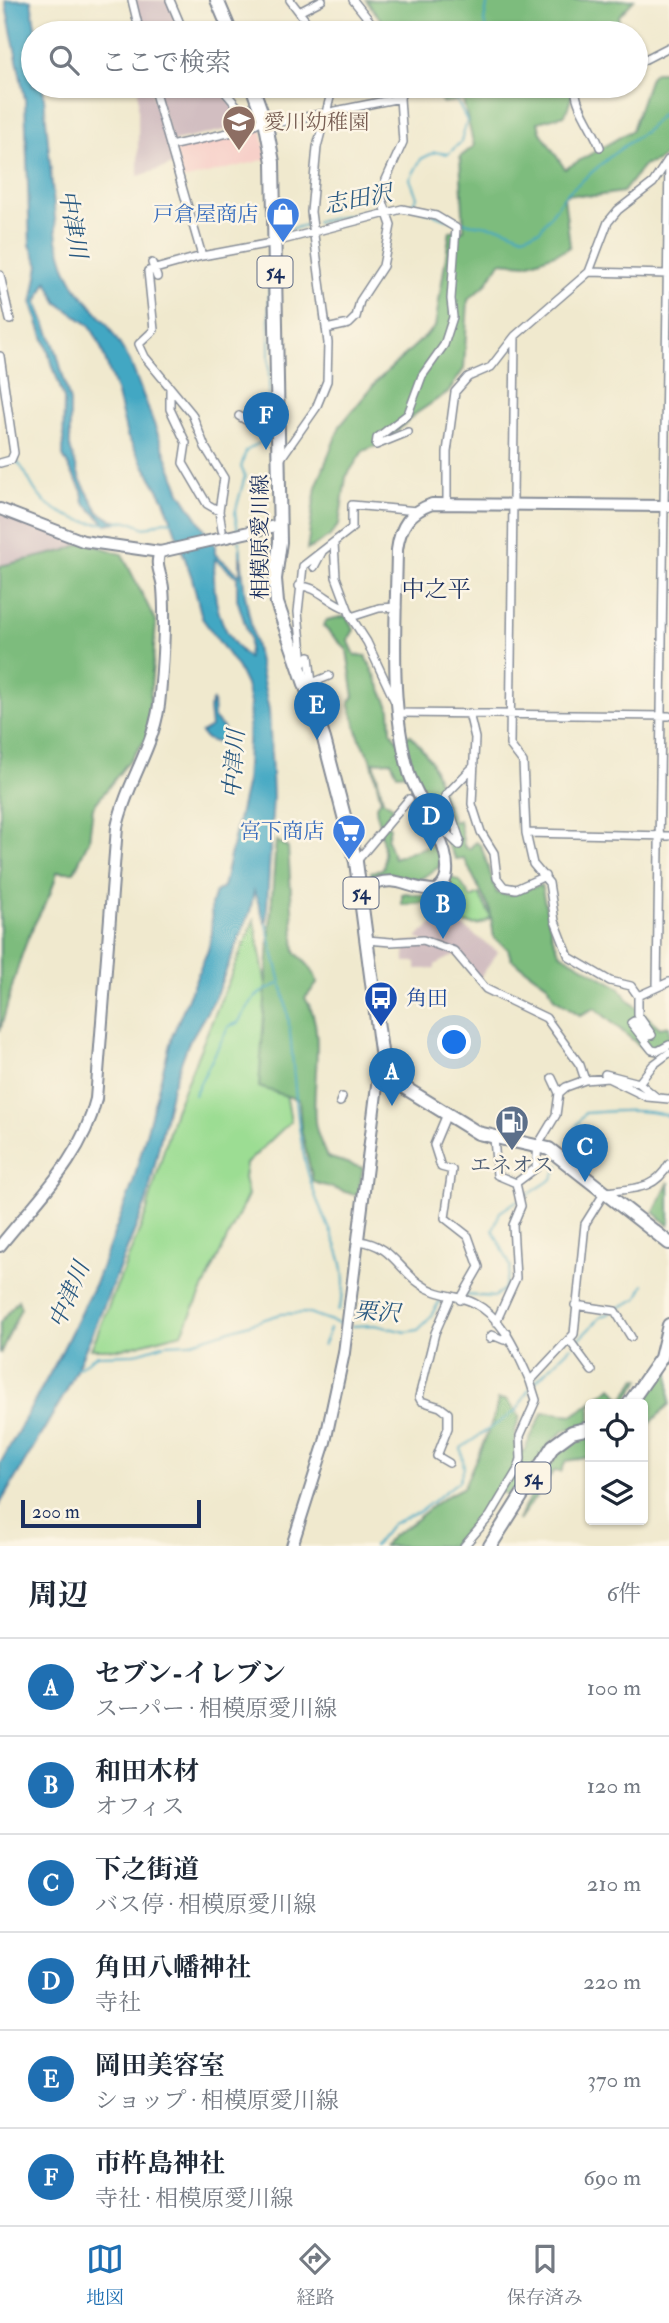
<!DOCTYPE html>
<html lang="ja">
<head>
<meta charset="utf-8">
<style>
	:root { --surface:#fff; --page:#f2f2f3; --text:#1f2937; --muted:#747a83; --line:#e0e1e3; --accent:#1f6fb2 }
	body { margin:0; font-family:"IM FELL Double Pica","Noto Serif JP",serif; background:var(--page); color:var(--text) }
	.controls { position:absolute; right:21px; bottom:21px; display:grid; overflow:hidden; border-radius:7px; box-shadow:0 2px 5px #0004 }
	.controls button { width:63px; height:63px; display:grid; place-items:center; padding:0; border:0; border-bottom:2px solid var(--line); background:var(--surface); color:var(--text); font:35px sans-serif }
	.scale { position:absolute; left:21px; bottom:18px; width:180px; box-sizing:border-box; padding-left:7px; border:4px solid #1b2f5e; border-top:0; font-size:19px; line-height:24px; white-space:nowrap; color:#1b2f5e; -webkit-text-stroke:5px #fcf5e5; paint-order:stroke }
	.you { position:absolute; left:455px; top:1043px; width:24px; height:24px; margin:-18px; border:5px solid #fff; border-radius:50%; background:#1a73e8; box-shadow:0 0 0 10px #1a73e833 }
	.badge { display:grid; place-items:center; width:46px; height:46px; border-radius:50%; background:var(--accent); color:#fff; font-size:23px; font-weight:700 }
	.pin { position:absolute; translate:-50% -58px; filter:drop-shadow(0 2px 4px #0008) }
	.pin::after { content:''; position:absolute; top:37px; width:24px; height:21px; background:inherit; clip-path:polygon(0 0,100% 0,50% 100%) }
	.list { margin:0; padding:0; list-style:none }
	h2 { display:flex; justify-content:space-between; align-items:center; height:91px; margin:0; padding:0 28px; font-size:30px }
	h2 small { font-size:23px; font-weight:400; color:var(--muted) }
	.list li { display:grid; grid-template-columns:46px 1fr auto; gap:21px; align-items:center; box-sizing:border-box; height:98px; padding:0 28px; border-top:2px solid var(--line) }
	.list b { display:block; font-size:26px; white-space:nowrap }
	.list p { margin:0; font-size:23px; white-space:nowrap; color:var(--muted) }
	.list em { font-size:23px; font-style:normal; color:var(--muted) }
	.icon { flex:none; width:38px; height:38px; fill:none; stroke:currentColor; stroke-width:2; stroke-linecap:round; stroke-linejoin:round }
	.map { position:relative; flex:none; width:669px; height:1546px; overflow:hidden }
	.search { position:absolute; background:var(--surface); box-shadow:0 2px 5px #0004; left:21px; right:21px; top:21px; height:77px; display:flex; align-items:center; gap:18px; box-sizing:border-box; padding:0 24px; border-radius:38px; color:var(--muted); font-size:26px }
	.sheet { height:679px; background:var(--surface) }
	nav { display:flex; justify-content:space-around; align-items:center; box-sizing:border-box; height:98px; border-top:2px solid var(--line); background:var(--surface); font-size:19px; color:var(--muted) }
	nav a { display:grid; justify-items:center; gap:4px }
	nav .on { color:var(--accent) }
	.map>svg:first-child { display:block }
	.built { fill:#f7d0c9 }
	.industrial { fill:#d2bec1 }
	.green { fill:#9cdd93; stroke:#5c8678; stroke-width:2 }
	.forest { fill:#7dbc7d; stroke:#4c766e; stroke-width:2 }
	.water { fill:#43a7c3; stroke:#2f6b90; stroke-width:2; fill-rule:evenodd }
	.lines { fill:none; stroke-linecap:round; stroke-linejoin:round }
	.stream { stroke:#43a7c3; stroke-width:2 }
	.street-casing { stroke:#868c96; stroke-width:10 }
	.secondary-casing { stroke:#868c96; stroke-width:14 }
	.primary-casing { stroke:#868c96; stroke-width:16 }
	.street { stroke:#fff; stroke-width:7 }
	.secondary { stroke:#fff; stroke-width:10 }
	.primary { stroke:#fff; stroke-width:12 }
	.labels { text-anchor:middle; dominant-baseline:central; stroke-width:5; stroke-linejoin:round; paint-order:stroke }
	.shield { fill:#fcf5e5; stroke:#5e6a86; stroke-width:2 }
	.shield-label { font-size:19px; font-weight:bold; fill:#1b2f5e }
	.education-label { font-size:21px; fill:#785e54; stroke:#fcf5e5; text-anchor:start }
	.shop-label { font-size:21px; fill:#366cbe; stroke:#fcf5e5; text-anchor:end }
	.street-label { font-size:21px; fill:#1b2f5e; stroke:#fcf5e5 }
	.transit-label { font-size:21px; fill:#164399; stroke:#fcf5e5; text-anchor:start }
	.service-label { font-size:21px; fill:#4e5e75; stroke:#fcf5e5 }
	.water-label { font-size:23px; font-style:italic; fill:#295981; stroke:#fcf5e5 }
	.neighbourhood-label { font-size:23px; fill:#1b2f5e; stroke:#fcf5e5 }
</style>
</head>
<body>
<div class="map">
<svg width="669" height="1546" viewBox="0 0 669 1546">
	<rect width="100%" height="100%" fill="#fcf5e5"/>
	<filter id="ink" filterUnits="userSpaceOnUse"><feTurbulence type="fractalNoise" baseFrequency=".0143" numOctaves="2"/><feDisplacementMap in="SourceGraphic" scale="14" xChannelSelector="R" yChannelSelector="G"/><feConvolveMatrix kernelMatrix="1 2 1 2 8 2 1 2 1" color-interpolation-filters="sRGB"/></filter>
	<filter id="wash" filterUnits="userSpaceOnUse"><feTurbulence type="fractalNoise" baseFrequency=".00686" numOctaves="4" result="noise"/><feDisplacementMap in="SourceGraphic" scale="28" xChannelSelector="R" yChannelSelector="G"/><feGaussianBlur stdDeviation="1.57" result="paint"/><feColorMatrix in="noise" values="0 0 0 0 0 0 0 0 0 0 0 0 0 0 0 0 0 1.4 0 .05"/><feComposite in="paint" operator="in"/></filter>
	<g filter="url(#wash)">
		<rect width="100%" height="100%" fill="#f0e9ce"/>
		<path class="built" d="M260 124 267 159 183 180 175 149 246 132Z"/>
		<path class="industrial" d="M135 0H168L181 33H142Z
			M138 86H150L173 165 138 176Z
			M155 86H217L247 125 172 142Z
			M0 513 94 547 0 575Z
			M449 910 460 924 498 952 479 979 466 960 416 938Z
			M416 941 456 954 435 965V969H416V962H405L404 942Z"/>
		<path class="green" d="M450 877 460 882 471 898 479 894 491 917C480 928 473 924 461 923L449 910 442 892Z
			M254 920 291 1121 246 1164 244 1178 248 1195 182 1333 122 1349H91L146 1214 175 1110Z"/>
		<path class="forest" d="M366 0H634L619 16 617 33H391Z
			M655 72H669V148C662 159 658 163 645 164L623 192 595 196 568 194 564 197 570 246 566 250 527 264 500 262 486 284 468 300 464 369 448 392 414 415 384 443 363 451 346 477 339 524 329 537 307 550 316 487 340 426 377 381 435 327 450 231 464 230 460 157 474 146 463 100 442 103 434 86H572L573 93 565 115 538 122 540 131 565 169 632 130 650 77Z
			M85 542 122 554 156 622 147 738 93 807 89 840 74 872H57C51 898 44 904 33 927 18 959 10 996 0 1031V566L64 551Z
			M346 616 354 630 348 640 355 655 366 656 390 709 391 731 397 740 411 735 431 761 453 822 459 820 464 846 469 849 476 842 481 846 497 893 509 895 541 885 552 935 560 953 620 988 628 1000 660 1028 669 1026V1049L648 1053 595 1008 580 1015 554 998 548 985 511 959 508 949 494 938 490 910 464 858 456 859C440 832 423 804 412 773L397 774 391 761 374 762 383 800 394 807 384 821 390 827 387 839 394 858 436 843 440 856 439 867 419 880 372 876 371 872 383 869C388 849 377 826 376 806L381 800 371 759 360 740 349 702 354 697 347 650 323 626 327 620Z
			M276 840 288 848 295 952C304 961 316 970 317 984L305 998C327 1028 311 1085 315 1121 316 1133 322 1146 327 1157L363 1168 358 1196 313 1182 301 1129 299 1100 259 1087Z
			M406 893 440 899 450 918 459 926 457 929 451 930 444 926 434 902 402 905V894Z
			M669 1182V1226L654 1212Z
			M18 1300 21 1308 0 1354V1323Z
			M669 1357V1404L643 1431V1404H640Z
			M637 1378 640 1379 624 1404H590V1422L564 1431 551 1442 495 1528 491 1525 509 1494 497 1492 479 1521 457 1546H384C391 1533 402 1531 413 1522 434 1505 439 1499 464 1487 474 1460 495 1425 498 1399L507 1400 520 1417 515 1431 516 1451H524L543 1412 574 1415 612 1387 622 1400Z
			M590 1434V1457L566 1461 561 1472 554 1471 548 1479 544 1493 538 1494 518 1521C520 1512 560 1448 569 1441 575 1436 583 1435 590 1434Z"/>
		<path class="water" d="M5 0H31L36 33H33V86H43L57 240 66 269 76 288 107 324 130 361 180 492 215 545V554L240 575V544L245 595 269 710 273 796 266 925 254 891 250 912 214 1000 188 1044 172 1087 147 1200 96 1325 66 1392 0 1504V1464L60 1355 96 1281 133 1183 172 1036 208 950 212 933 211 905 215 892 223 887 246 785 250 703 246 685 238 668 202 618 192 578 164 500 127 436 117 394 99 342 90 326 57 302 47 281 37 302 56 350 70 402V447L80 479 99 513 118 522 106 524 84 503 82 491 63 456 64 399 32 304 39 265 30 245 25 99ZM215 559 237 577V599L250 639 248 658C219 632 211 596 215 559Z
			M213 700 214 718 224 729V740L221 744 206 739 201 733 211 727 209 709Z"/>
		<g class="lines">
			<path class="stream" d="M488 0 484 21 488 33
				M412 205 417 197 410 179 421 159 435 152 448 154 461 142 467 121 453 93 458 86
				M388 208 411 206 454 221 503 228 523 236 540 230 565 195 612 155 648 129 669 107
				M316 222 382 209
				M279 232 310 224
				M269 256V427
				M15 460C25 467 29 483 37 493 50 512 84 525 106 523
				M115 522 128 521 145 528 164 521 173 522
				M238 531 235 513 245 476 241 467 246 451 269 437
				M239 540 241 556
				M266 923C273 954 283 985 288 1016 296 1075 294 1139 315 1195 329 1233 356 1269 338 1311
				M194 1095 229 1026 238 1023C253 999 252 995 279 984
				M567 1155 575 1128 585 1113C614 1111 641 1108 669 1116
				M523 1198 552 1179 559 1165
				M465 1295 495 1297 504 1289 511 1267 493 1230 500 1212 518 1200
				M618 1308 637 1299 644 1284
				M352 1326 375 1325 406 1332 418 1330 428 1320 443 1296
				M575 1343 601 1317 610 1313
				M323 1346 330 1329
				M75 1366 78 1368 97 1355 134 1354 166 1344 189 1343 281 1314 309 1313 343 1325
				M535 1382 571 1347
				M374 1546 392 1524 419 1512 459 1481 464 1468 461 1448 517 1410 529 1389"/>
		</g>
	</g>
	<g filter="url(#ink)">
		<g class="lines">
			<g class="street-casing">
				<path id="street" d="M132 0 140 33
					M170 0 184 33
					M290 0 315 33
					M353 0 373 25
					M299 12 322 0
					M636 64 669 47
					M153 86 202 256 271 243 402 209 436 216 456 228 451 299 453 317 444 345 422 376 408 414 377 438 376 445 408 432
					M220 86 253 125
					M587 86 576 91C575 105 594 130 600 147
					M400 98 402 92 411 87
					M266 125 400 98 403 142 380 193 391 225 383 266 360 301 356 317 349 324 326 329
					M170 146 246 129 264 119
					M202 256 148 271 154 330 139 344 145 357 192 414 205 447 224 478 219 511 222 530
					M152 263 157 277
					M589 272 608 222 618 210 653 183 668 160
					M668 274 589 272 515 336 510 745 523 762 526 833 669 836
					M0 275 10 320
					M0 356 14 453 11 460 0 463
					M170 388V409L186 443 183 463 207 504 219 511
					M239 416 262 430 279 432
					M279 461 316 408 327 381 328 343 311 212 317 147 333 86
					M447 504V452L455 392 468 377 491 367 515 336
					M334 543 336 577 351 617 379 608 397 607
					M314 567 322 552
					M299 586C318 586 328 602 346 608
					M351 617 367 642 397 706
					M309 656 313 693
					M303 663 298 612 303 566 352 528V505L417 511
					M312 683 329 676
					M398 713 669 716
					M469 713 475 738 472 804 481 832 494 853 497 878 504 887 516 889 545 876
					M434 821 459 845 460 840 445 796 474 766
					M526 833 533 864 549 883 555 921 569 957 610 981 631 986 638 996
					M356 862 409 799
					M367 940 391 942 423 940 454 951 486 989 546 1018 580 1065 585 1080
					M669 982 638 996V1015L652 1035 648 1036 634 1021 631 1023 652 1050 658 1051 669 1045
					M657 987 669 160
					M605 1074 639 1083 653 1065 669 1053
					M552 1078 559 1093
					M639 1083 656 1097
					M340 1102 342 1097
					M447 1114 434 1145 441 1167 452 1170 445 1218 468 1236 479 1267 460 1300
					M494 1138 497 1175 516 1183 536 1168 538 1145 556 1115 559 1093 566 1087 585 1080 608 1078 647 1097 669 1099
					M359 1241C391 1245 396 1266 419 1283 437 1297 457 1294 474 1303 504 1318 517 1353 530 1381L574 1334 585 1224 605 1192C633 1188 654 1191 669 1164
					M575 1305 615 1311 631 1337
					M496 1322 516 1278 513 1225 521 1206 516 1183
					M490 1338 492 1335 504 1340 507 1333
					M570 1341 592 1371
					M449 1463 437 1456 448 1428V1413L440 1407 421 1401 419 1397 435 1333 450 1299
					M464 1546 490 1516 518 1469 521 1459 520 1436 536 1400 530 1381"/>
			</g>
			<g class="secondary-casing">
				<path id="secondary" d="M0 509 83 541 160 552 280 525
					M361 889C402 871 402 890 437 890 469 868 416 799 409 773 389 702 396 623 397 550 400 526 410 512 432 504L669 506
					M0 1246C37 1199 82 1159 96 1099L117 827C127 780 157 744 160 695 163 661 166 623 163 588 162 576 154 564 160 552
					M292 1546 325 1442 344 1353 378 1077 383 1066"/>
			</g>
			<g class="primary-casing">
				<path id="primary" d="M217 0 231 33
					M252 86 266 125 273 162 280 542 275 579 277 603 324 739 356 862 383 1066 397 1083 478 1133 549 1149 669 1243
					M629 1404 661 1358 669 1325
					M490 1546 553 1446 572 1432 590 1428"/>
			</g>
			<use href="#street" class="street"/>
			<use href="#secondary" class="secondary"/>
			<use href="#primary" class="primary"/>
		</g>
	</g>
	<defs>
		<g id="school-pin" transform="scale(1.75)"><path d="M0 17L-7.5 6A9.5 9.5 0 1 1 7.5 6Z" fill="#8d6e63" stroke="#fcf5e5"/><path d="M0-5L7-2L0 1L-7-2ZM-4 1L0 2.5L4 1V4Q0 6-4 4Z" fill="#fff"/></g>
		<g id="shop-pin" transform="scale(1.75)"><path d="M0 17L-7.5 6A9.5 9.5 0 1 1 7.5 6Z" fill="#3f7fe0" stroke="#fcf5e5"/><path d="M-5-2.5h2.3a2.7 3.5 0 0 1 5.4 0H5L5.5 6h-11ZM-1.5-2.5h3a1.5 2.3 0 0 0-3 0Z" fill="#fff"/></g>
		<g id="supermarket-pin" transform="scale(1.75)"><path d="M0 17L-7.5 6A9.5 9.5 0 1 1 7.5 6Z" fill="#3f7fe0" stroke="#fcf5e5"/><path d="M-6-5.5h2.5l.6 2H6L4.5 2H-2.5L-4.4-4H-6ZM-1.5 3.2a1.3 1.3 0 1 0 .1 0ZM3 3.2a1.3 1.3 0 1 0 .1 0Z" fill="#fff"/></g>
		<g id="bus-pin" transform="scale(1.75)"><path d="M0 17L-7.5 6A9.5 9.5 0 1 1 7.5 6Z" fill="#1a4fb4" stroke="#fcf5e5"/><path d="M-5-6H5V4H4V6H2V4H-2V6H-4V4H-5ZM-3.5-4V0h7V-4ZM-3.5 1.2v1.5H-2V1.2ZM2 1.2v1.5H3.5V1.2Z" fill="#fff"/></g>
		<g id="fuel-pin" transform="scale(1.75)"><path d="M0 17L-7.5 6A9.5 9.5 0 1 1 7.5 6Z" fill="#5c6f8a" stroke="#fcf5e5"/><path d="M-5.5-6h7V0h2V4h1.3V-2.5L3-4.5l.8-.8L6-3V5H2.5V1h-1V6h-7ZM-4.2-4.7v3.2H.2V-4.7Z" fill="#fff"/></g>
	</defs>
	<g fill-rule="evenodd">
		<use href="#school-pin" x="239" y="122"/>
		<use href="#shop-pin" x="283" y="214"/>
		<use href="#supermarket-pin" x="349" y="831"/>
		<use href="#bus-pin" x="381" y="998"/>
		<use href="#fuel-pin" x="512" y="1122"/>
	</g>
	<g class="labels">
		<g class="shield">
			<rect x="257.5" y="256.5" width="35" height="31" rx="5"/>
			<rect x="343.5" y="877.5" width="35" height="31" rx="5"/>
			<rect x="515.5" y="1462.5" width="35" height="31" rx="5"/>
		</g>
		<g class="shield-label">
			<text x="275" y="272">54</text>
			<text x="361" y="893">54</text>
			<text x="533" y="1478">54</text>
		</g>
		<g class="education-label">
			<text x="264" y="122">愛川幼稚園</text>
		</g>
		<g class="shop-label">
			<text x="258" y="214">戸倉屋商店</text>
			<text x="324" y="831">宮下商店</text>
		</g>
		<g class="street-label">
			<text transform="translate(260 537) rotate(-90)">相模原愛川線</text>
		</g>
		<g class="transit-label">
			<text x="406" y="998">角田</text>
		</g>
		<g class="service-label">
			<text x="512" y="1165">エネオス</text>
		</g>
		<g class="water-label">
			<text transform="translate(358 199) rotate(-11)">志田沢</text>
			<text transform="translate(73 224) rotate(80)">中津川</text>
			<text transform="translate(234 764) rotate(-86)">中津川</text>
			<text transform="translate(69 1295) rotate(-67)">中津川</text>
			<text transform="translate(377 1312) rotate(4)">栗沢</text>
		</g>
		<g class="neighbourhood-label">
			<text x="436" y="589">中之平</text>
		</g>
	</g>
</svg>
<div class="controls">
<button><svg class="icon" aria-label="locate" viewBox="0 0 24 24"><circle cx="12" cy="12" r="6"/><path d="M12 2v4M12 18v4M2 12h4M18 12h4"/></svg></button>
<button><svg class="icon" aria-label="layers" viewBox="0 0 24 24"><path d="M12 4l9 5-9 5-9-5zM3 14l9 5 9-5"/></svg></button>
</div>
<div class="scale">200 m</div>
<div class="you"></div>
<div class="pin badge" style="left:392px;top:1106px">A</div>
<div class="pin badge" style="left:443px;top:939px">B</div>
<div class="pin badge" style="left:585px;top:1182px">C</div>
<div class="pin badge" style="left:431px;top:851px">D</div>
<div class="pin badge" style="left:317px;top:740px">E</div>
<div class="pin badge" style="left:266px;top:450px">F</div>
<div class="search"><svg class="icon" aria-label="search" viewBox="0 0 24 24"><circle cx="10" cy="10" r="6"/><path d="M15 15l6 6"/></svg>ここで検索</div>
</div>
<section class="sheet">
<h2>周辺<small>6件</small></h2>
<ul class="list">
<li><span class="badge">A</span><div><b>セブン-イレブン</b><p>スーパー · 相模原愛川線</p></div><em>100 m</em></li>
<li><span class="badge">B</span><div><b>和田木材</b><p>オフィス</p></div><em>120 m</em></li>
<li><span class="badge">C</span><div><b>下之街道</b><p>バス停 · 相模原愛川線</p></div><em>210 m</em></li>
<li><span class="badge">D</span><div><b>角田八幡神社</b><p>寺社</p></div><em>220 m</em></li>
<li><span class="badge">E</span><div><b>岡田美容室</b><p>ショップ · 相模原愛川線</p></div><em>370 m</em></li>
<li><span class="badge">F</span><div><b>市杵島神社</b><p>寺社 · 相模原愛川線</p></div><em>690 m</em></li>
</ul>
</section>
<nav>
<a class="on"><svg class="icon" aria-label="map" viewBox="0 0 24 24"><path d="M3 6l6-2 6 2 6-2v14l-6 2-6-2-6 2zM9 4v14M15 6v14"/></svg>地図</a>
<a><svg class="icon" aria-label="directions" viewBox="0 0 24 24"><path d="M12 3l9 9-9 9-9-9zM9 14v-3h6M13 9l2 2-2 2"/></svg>経路</a>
<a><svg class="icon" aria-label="saved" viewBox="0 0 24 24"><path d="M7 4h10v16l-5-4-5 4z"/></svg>保存済み</a>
</nav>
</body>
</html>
